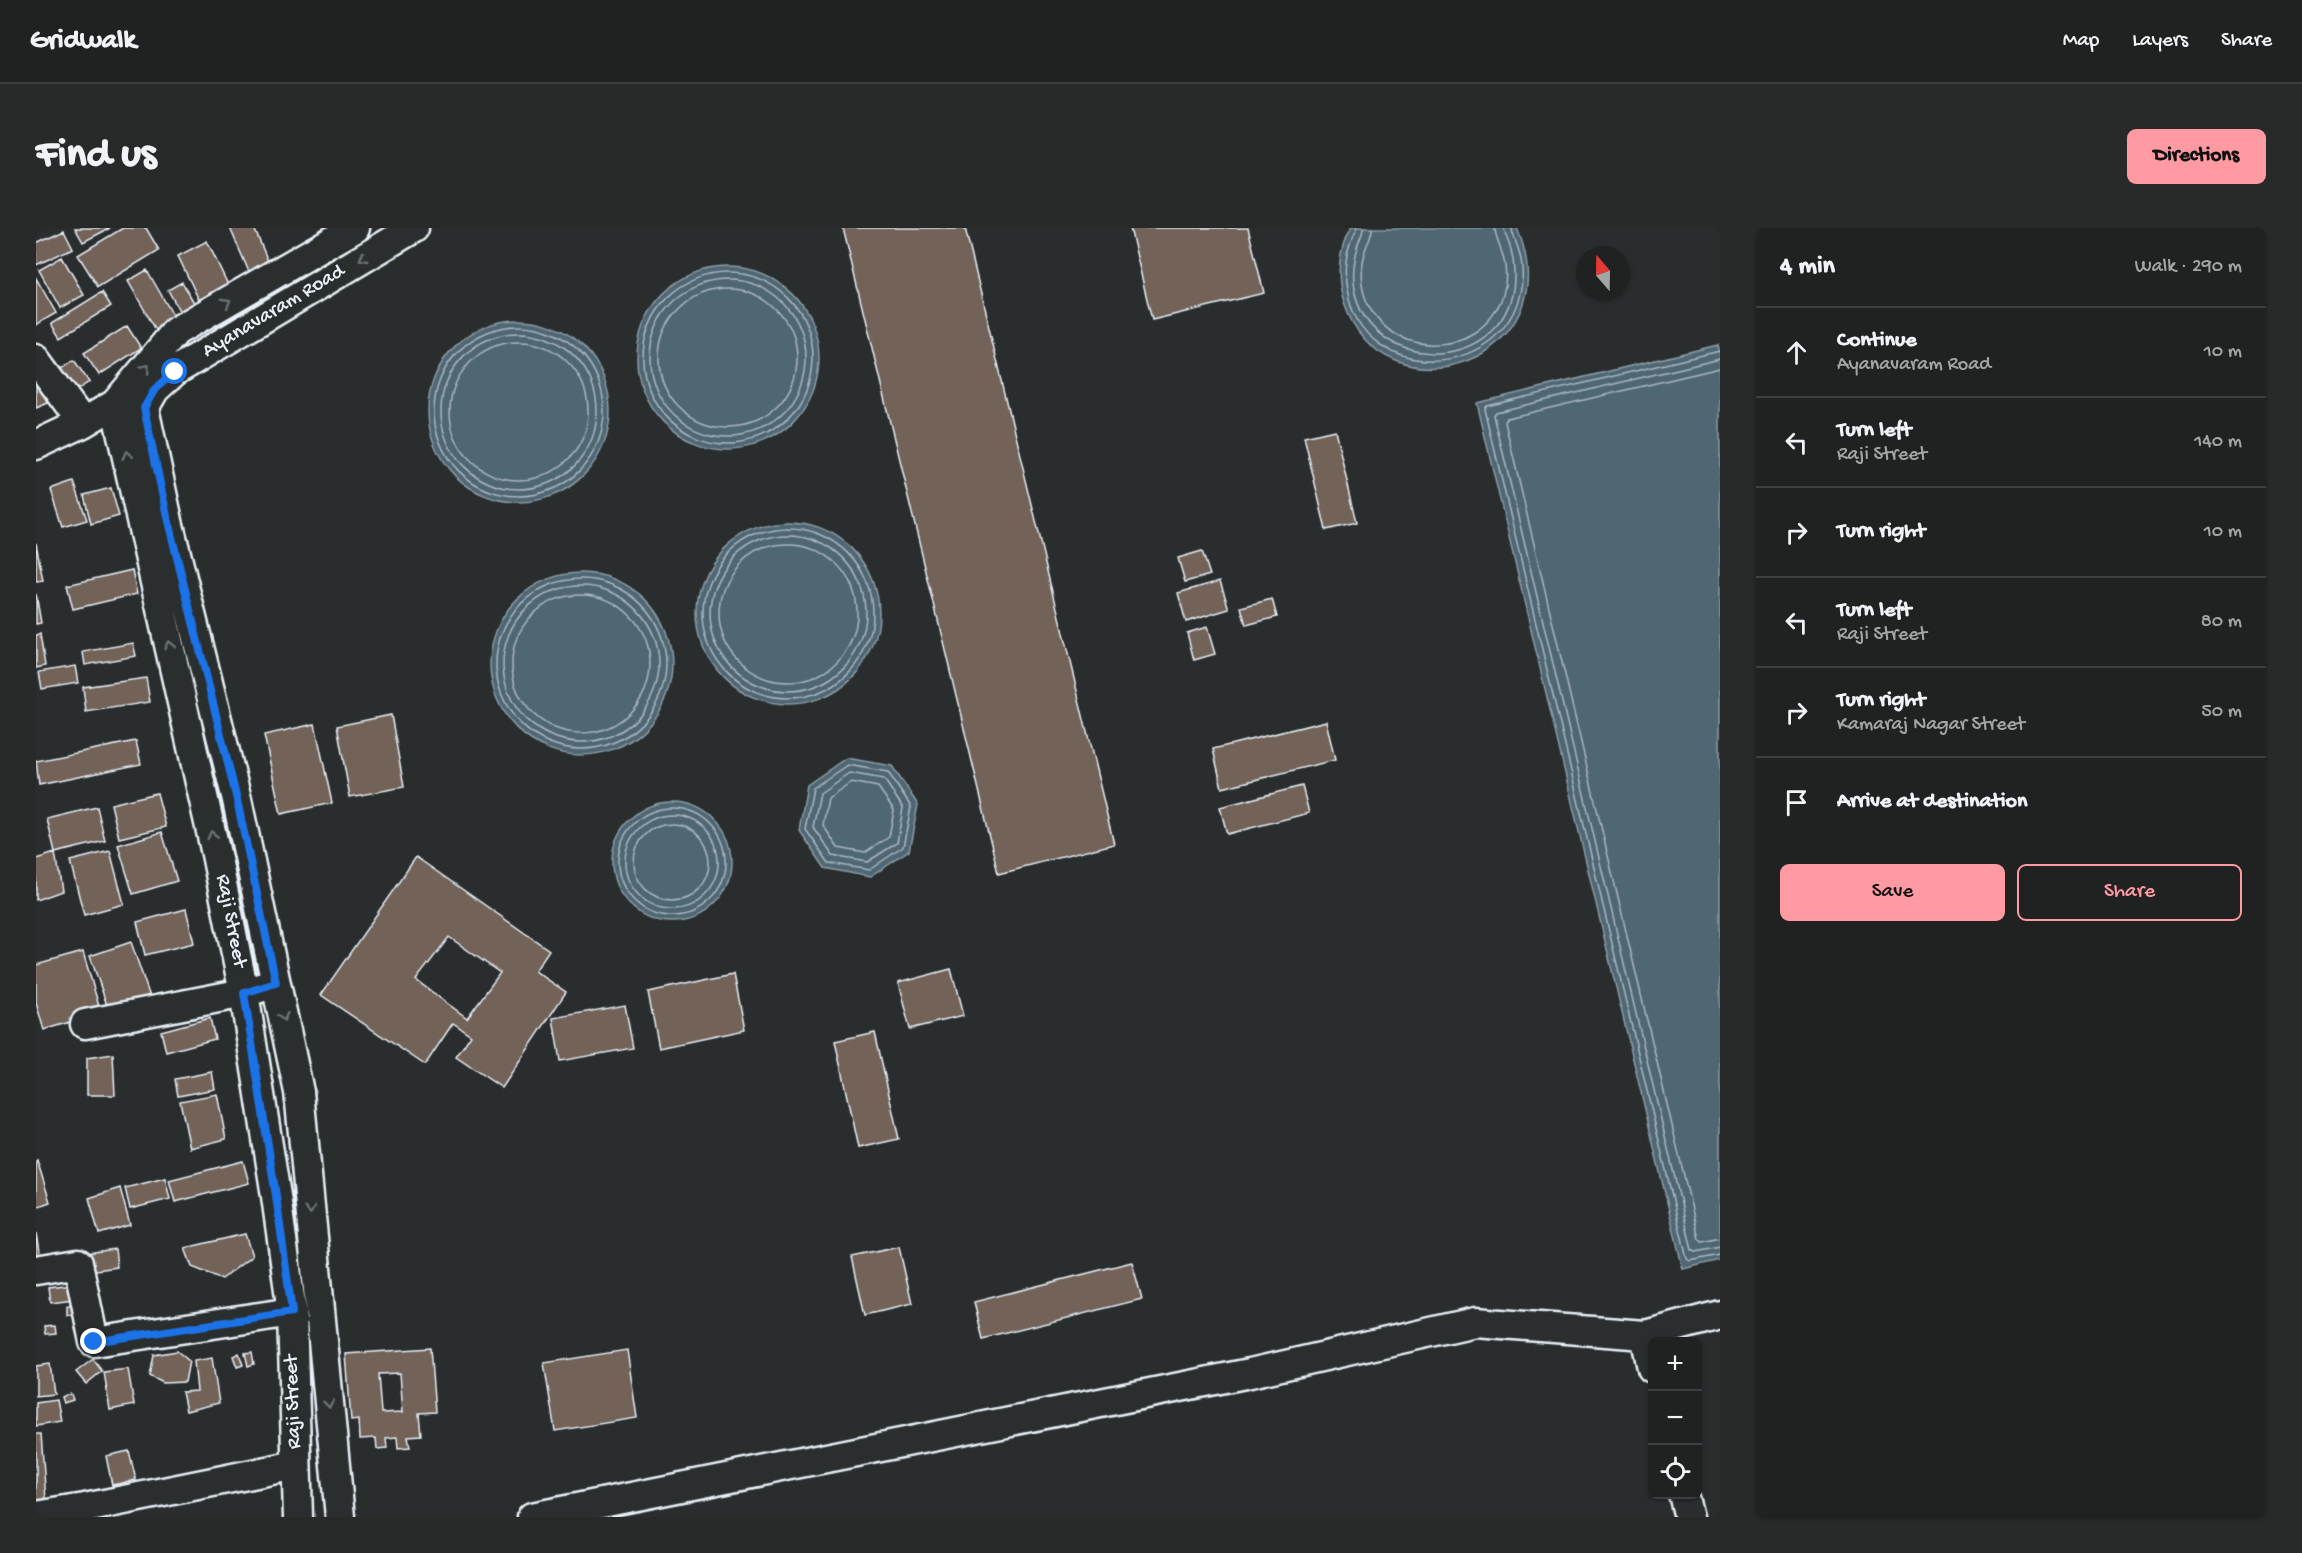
<!DOCTYPE html>
<html lang="en">
<head>
<meta charset="utf-8">
<style>
	:root { --surface:#202222; --page:#282a2a; --text:#f1f3f6; --muted:#a2a4a5; --line:#3d3f40; --accent:#ff9aa2 }
	body { margin:0; font-family:"Gochi Hand",sans-serif; background:var(--page); color:var(--text) }
	.controls { position:absolute; right:18px; bottom:18px; display:grid; overflow:hidden; border-radius:9px; box-shadow:0 2px 4px #0004 }
	.controls button { width:54px; height:54px; display:grid; place-items:center; padding:0; border:0; border-bottom:2px solid var(--line); background:var(--surface); color:var(--text); font:30px sans-serif }
	.compass { position:absolute; left:1540px; top:18px; width:54px; height:54px; border-radius:50%; background:var(--surface); box-shadow:0 2px 4px #0004; rotate:340deg }
	.stop { position:absolute; width:18px; height:18px; margin:-14px; border:4px solid #1a73e8; border-radius:50%; background:#fff }
	.stop.end { background:#1a73e8; border-color:#fff; box-shadow:0 2px 6px #0008 }
	.list { margin:0; padding:0; list-style:none }
	h2 { display:flex; justify-content:space-between; align-items:center; height:78px; margin:0; padding:0 24px; font-size:26px }
	h2 small { font-size:20px; font-weight:400; color:var(--muted) }
	.list li { display:grid; grid-template-columns:39px 1fr auto; gap:18px; align-items:center; box-sizing:border-box; height:90px; padding:0 24px; border-top:2px solid var(--line) }
	.list b { display:block; font-size:22px; white-space:nowrap }
	.list p { margin:0; font-size:20px; white-space:nowrap; color:var(--muted) }
	.list em { font-size:20px; font-style:normal; color:var(--muted) }
	.actions { display:flex; gap:12px; padding:18px 24px }
	.actions a { flex:1; padding:14px 0; border:2px solid var(--accent); border-radius:9px; text-align:center; font-size:21px; color:var(--accent) }
	.actions .main { background:var(--accent); color:#111 }
	.icon { flex:none; width:33px; height:33px; fill:none; stroke:currentColor; stroke-width:2; stroke-linecap:round; stroke-linejoin:round }
	.map { position:relative; flex:none; width:1684px; height:1289px; overflow:hidden; border-radius:9px }
	header { display:flex; align-items:center; gap:36px; box-sizing:border-box; height:84px; padding:0 30px; background:var(--surface); border-bottom:2px solid var(--line) }
	header strong { font-size:28px }
	nav { display:flex; gap:33px; margin-inline-start:auto; font-size:21px }
	.intro { display:flex; align-items:center; justify-content:space-between; box-sizing:border-box; height:144px; padding:0 36px }
	h1 { margin:0; font-size:42px }
	.button { padding:15px 27px; border-radius:9px; background:var(--accent); color:#111; font-size:21px; font-weight:700 }
	main { display:flex; gap:36px; padding:0 36px }
	aside { flex:1; background:var(--surface); border-radius:9px; box-shadow:0 2px 4px #0004 }
	.map>svg:first-child { display:block }
	.water { fill:#4f6673; stroke:#8c9ea8; stroke-width:1.5 }
	.lines { fill:none; stroke-linecap:round; stroke-linejoin:round }
	.shore { stroke:#abb9c3; stroke-width:1.5 }
	.building { fill:#726259; stroke:#e8f1f8; stroke-width:1.5; fill-rule:evenodd }
	.minor-casing { stroke:#e8f1f8; stroke-width:33 }
	.minor { stroke:#2a2d2e; stroke-width:28 }
	.oneway { stroke:#6c7275 }
	.route { stroke:#1a73e8; stroke-width:8 }
	.labels { text-anchor:middle; dominant-baseline:central; stroke-width:4.5; stroke-linejoin:round; paint-order:stroke }
	.street-label { font-size:21px; fill:#e8f1f8; stroke:#2a2d2e }
</style>
</head>
<body>
<header>
<strong>Gridwalk</strong>
<nav><a>Map</a><a>Layers</a><a>Share</a></nav>
</header>
<div class="intro"><h1>Find us</h1><a class="button">Directions</a></div>
<main>
<div class="map">
<svg width="1684" height="1289" viewBox="0 0 1684 1289">
	<rect width="100%" height="100%" fill="#2a2d2e"/>
	<filter id="ink" filterUnits="userSpaceOnUse"><feTurbulence type="fractalNoise" baseFrequency=".0167" numOctaves="2"/><feDisplacementMap in="SourceGraphic" scale="12" xChannelSelector="R" yChannelSelector="G"/><feConvolveMatrix kernelMatrix="1 2 1 2 8 2 1 2 1" color-interpolation-filters="sRGB"/></filter>
	<g filter="url(#ink)">
		<path class="water" d="M1315 0H1481C1537 133 1349 196 1308 75 1300 50 1302 22 1315 0Z
			M601 130a91 91 0 1 1 182 0a91 91 0 1 1-182 0Z
			M392 183a91 91 0 1 1 182 0a91 91 0 1 1-182 0Z
			M1682 117 1684 127V1032L1647 1041 1441 175Z
			M661 385a91 91 0 1 1 182 0a91 91 0 1 1-182 0Z
			M454 436a91 91 0 1 1 182 0a91 91 0 1 1-182 0Z
			M810 530 856 538 882 577 873 623 834 649 789 640 763 602 771 557Z
			M576 634a60 60 0 1 1 120 0a60 60 0 1 1-120 0Z"/>
		<g class="lines">
			<path class="shore" d="M1320 0C1319 6 1316 11 1314 17 1309 32 1308 47 1311 62 1327 161 1476 153 1486 53 1487 42 1485 28 1481 17 1479 11 1476 6 1476 0
				M1327 0C1327 7 1324 11 1322 17 1317 32 1315 47 1318 62 1334 143 1456 147 1476 67 1479 52 1479 37 1475 22 1473 14 1469 8 1468 0
				M1336 0C1336 7 1334 11 1331 17 1325 31 1324 48 1327 62 1344 132 1444 135 1467 67 1471 53 1470 36 1465 22 1463 14 1459 8 1459 0
				M607 130a85 85 0 1 1 170 0a85 85 0 1 1-170 0Z
				M614 130a78 78 0 1 1 156 0a78 78 0 1 1-156 0Z
				M623 130a69 69 0 1 1 138 0a69 69 0 1 1-138 0Z
				M398 183a85 85 0 1 1 170 0a85 85 0 1 1-170 0Z
				M405 183a78 78 0 1 1 156 0a78 78 0 1 1-156 0Z
				M414 183a69 69 0 1 1 138 0a69 69 0 1 1-138 0Z
				M1684 123 1451 178 1449 181 1651 1031 1654 1033 1684 1027
				M1684 131 1460 184 1458 187 1656 1022 1660 1024 1684 1019
				M1684 140 1471 190 1469 194 1663 1011 1666 1014 1684 1010
				M667 385a85 85 0 1 1 170 0a85 85 0 1 1-170 0Z
				M674 385a78 78 0 1 1 156 0a78 78 0 1 1-156 0Z
				M683 385a69 69 0 1 1 138 0a69 69 0 1 1-138 0Z
				M460 436a85 85 0 1 1 170 0a85 85 0 1 1-170 0Z
				M467 436a78 78 0 1 1 156 0a78 78 0 1 1-156 0Z
				M476 436a69 69 0 1 1 138 0a69 69 0 1 1-138 0Z
				M811 537 852 544 875 579 867 619 833 642 793 635 769 601 777 560Z
				M813 545 848 551 867 580 861 615 831 634 797 628 777 599 784 565Z
				M815 554 842 559 858 582 853 609 829 625 802 620 787 597 792 570Z
				M582 634a54 54 0 1 1 108 0a54 54 0 1 1-108 0Z
				M589 634a47 47 0 1 1 94 0a47 47 0 1 1-94 0Z
				M598 634a38 38 0 1 1 76 0a38 38 0 1 1-76 0Z"/>
		</g>
		<path class="building" d="M39 0H74L47 14Z
			M87 0H110L123 22 62 59 42 27Z
			M194 0H218L237 45 217 53Z
			M807 0H929L1078 616 963 645Z
			M1094 0H1212L1228 65 1116 92Z
			M28 2 37 20 0 37V15Z
			M171 13 193 59 164 74 142 28Z
			M26 29 48 67 24 80 3 42Z
			M111 42 143 98 124 109 92 53Z
			M0 50 20 85 0 97Z
			M146 54 160 78 145 86 132 62Z
			M66 64 75 78 25 109 16 95Z
			M91 98 105 120 63 147 48 125Z
			M38 132 53 154 35 166 21 143Z
			M0 149 12 175 0 180Z
			M1299 202 1321 295 1290 302 1268 209Z
			M38 254 51 292 27 299 15 262Z
			M75 260 83 288 55 296 48 267Z
			M0 315 7 353 0 354Z
			M1166 323 1174 347 1149 354 1142 330Z
			M96 342 101 366 37 381 31 357Z
			M1184 353 1193 381 1150 394 1142 365Z
			M0 366 5 395 0 396Z
			M1236 371 1241 389 1210 397 1205 379Z
			M1171 399 1179 426 1158 432 1151 405Z
			M4 406 9 438 0 440V407Z
			M97 415 100 428 49 437 47 424Z
			M39 438 42 455 6 461 3 444Z
			M110 450 114 474 50 484 47 459Z
			M355 487 368 559 314 569 301 498Z
			M1290 493 1299 532 1186 560 1177 521Z
			M279 496 296 575 245 586 228 507Z
			M100 513 105 536 3 557 0 533Z
			M1266 558 1273 585 1191 606 1184 579Z
			M121 565 130 599 83 610 75 576Z
			M61 579 69 613 19 625 11 591Z
			M126 604 141 653 97 666 82 617Z
			M74 623 88 676 48 687 34 633Z
			M19 625 25 663 0 672V631Z
			M380 629 513 722 499 743 530 764 466 860 420 829 435 807 417 795 389 837 285 767ZM413 709 464 745 431 790 380 752Z
			M150 681 158 715 109 727 101 694Z
			M95 714 115 772 74 786 54 728Z
			M47 724 65 785 8 802 0 775V737Z
			M915 741 927 788 874 801 862 755Z
			M697 746 708 802 623 820 612 764Z
			M589 777 597 820 524 833 517 790Z
			M174 790 179 811 130 824 125 803Z
			M839 804 863 911 822 920 799 813Z
			M77 826 79 867H51V830Z
			M176 844 179 861 142 868 139 851Z
			M181 866 190 911 154 920 144 873Z
			M1 932 14 974 0 979V933Z
			M207 933 213 955 139 974 133 952Z
			M129 950 134 971 94 981 89 960Z
			M84 960 94 997 63 1006 53 970Z
			M0 1005 5 1035H0Z
			M209 1006 216 1028 186 1051 156 1039 149 1020Z
			M863 1019 876 1076 829 1087 816 1029Z
			M79 1021 81 1039 53 1043 51 1025Z
			M1096 1034 1106 1071 947 1111 938 1074Z
			M36 1056 38 1071 14 1074 12 1059Z
			M47 1076 48 1085 31 1087V1078Z
			M19 1097 20 1105 9 1106 8 1098Z
			M394 1120 399 1184 383 1185 385 1207 372 1208 374 1219 362 1220 361 1209 350 1210 351 1220 341 1221 340 1210 324 1211 323 1192 315 1193 310 1126ZM364 1145 367 1184 345 1185 342 1146Z
			M591 1122 601 1190 519 1203 508 1135Z
			M141 1123 153 1133 149 1154 127 1155 114 1148 118 1127Z
			M216 1124 218 1136 212 1138 209 1125Z
			M203 1125 207 1137 201 1139 197 1128Z
			M176 1130 183 1175 150 1183 146 1164 161 1163 158 1133Z
			M57 1131 66 1143 50 1156 40 1144Z
			M14 1136 18 1166 0 1168V1138Z
			M92 1141 98 1177 74 1182 68 1144Z
			M35 1166 37 1172 27 1175 25 1169Z
			M20 1172 24 1194 0 1198V1175Z
			M0 1206H5L10 1272 0 1273Z
			M93 1223 100 1252 76 1257 70 1228Z"/>
		<g class="lines">
			<g class="minor-casing">
				<path id="minor" d="M0 131 47 195
					M79 176 180 626 208 765 240 968 256 1084 262 1289
					M108 180 132 293 201 572 263 864 304 1289
					M108 180 119 161 139 143 378 0
					M0 217 47 195 79 176 140 103 319 0
					M49 796 208 765 227 759
					M0 1042 42 1035 58 1114 256 1084
					M1609 1107 1616 1140
					M1647 1266 1653 1289
					M0 1288 49 1280 260 1237
					M496 1289 1214 1145 1439 1094 1609 1107 1684 1087"/>
			</g>
			<use href="#minor" class="minor"/>
		</g>
		<defs><path id="oneway-chevron" d="M-2-3.5L2.5 0L-2 3.5" fill="none" stroke-width="1.6" stroke-linecap="round" stroke-linejoin="round" transform="scale(1.5)"/></defs>
		<g class="oneway">
			<use href="#oneway-chevron" transform="translate(327 30) rotate(149)"/>
			<use href="#oneway-chevron" transform="translate(191 74) rotate(-30)"/>
			<use href="#oneway-chevron" transform="translate(110 140) rotate(-50)"/>
			<use href="#oneway-chevron" transform="translate(91 227) rotate(-103)"/>
			<use href="#oneway-chevron" transform="translate(133 417) rotate(-103)"/>
			<use href="#oneway-chevron" transform="translate(176 607) rotate(-103)"/>
			<use href="#oneway-chevron" transform="translate(247 789) rotate(78)"/>
			<use href="#oneway-chevron" transform="translate(274 982) rotate(85)"/>
			<use href="#oneway-chevron" transform="translate(293 1176) rotate(84)"/>
		</g>
	</g>
	<g class="lines" filter="url(#ink)">
		<path class="route" d="M58 1114 256 1084 240 968 208 765 240 755 201 572 132 293 108 180 119 161 139 144"/>
	</g>
	<g class="labels">
		<g class="street-label">
			<text transform="translate(238 84) rotate(-31)">Ayanavaram Road</text>
			<text transform="translate(194 693) rotate(79)">Raji Street</text>
			<text transform="translate(258 1174) rotate(-92)">Raji Street</text>
		</g>
	</g>
</svg>
<div class="controls">
<button>+</button>
<button>−</button>
<button><svg class="icon" aria-label="locate" viewBox="0 0 24 24"><circle cx="12" cy="12" r="6"/><path d="M12 2v4M12 18v4M2 12h4M18 12h4"/></svg></button>
</div>
<svg class="compass" viewBox="-18 -18 36 36"><path d="M0-13l5 13h-10z" fill="#e53935"/><path d="M0 13l5-13h-10z" fill="#a2a4a5"/></svg>
<div class="stop" style="left:139px;top:144px"></div>
<div class="stop end" style="left:58px;top:1114px"></div>
</div>
<aside>
<h2>4 min<small>Walk · 290 m</small></h2>
<ul class="list">
<li><svg class="icon" aria-label="ahead" viewBox="0 0 24 24"><path d="M12 20V5M6 11l6-6 6 6"/></svg><div><b>Continue</b><p>Ayanavaram Road</p></div><em>10 m</em></li>
<li><svg class="icon" aria-label="left" viewBox="0 0 24 24"><path d="M17 20v-9H6M10 6l-5 5 5 5"/></svg><div><b>Turn left</b><p>Raji Street</p></div><em>140 m</em></li>
<li><svg class="icon" aria-label="right" viewBox="0 0 24 24"><path d="M7 20v-9h11M14 6l5 5-5 5"/></svg><div><b>Turn right</b></div><em>10 m</em></li>
<li><svg class="icon" aria-label="left" viewBox="0 0 24 24"><path d="M17 20v-9H6M10 6l-5 5 5 5"/></svg><div><b>Turn left</b><p>Raji Street</p></div><em>80 m</em></li>
<li><svg class="icon" aria-label="right" viewBox="0 0 24 24"><path d="M7 20v-9h11M14 6l5 5-5 5"/></svg><div><b>Turn right</b><p>Kamaraj Nagar Street</p></div><em>50 m</em></li>
<li><svg class="icon" aria-label="arrive" viewBox="0 0 24 24"><path d="M6 21V4h12l-3 4 3 4H6"/></svg><div><b>Arrive at destination</b></div></li>
</ul>
<div class="actions"><a class="main">Save</a><a>Share</a></div>
</aside>
</main>
</body>
</html>
